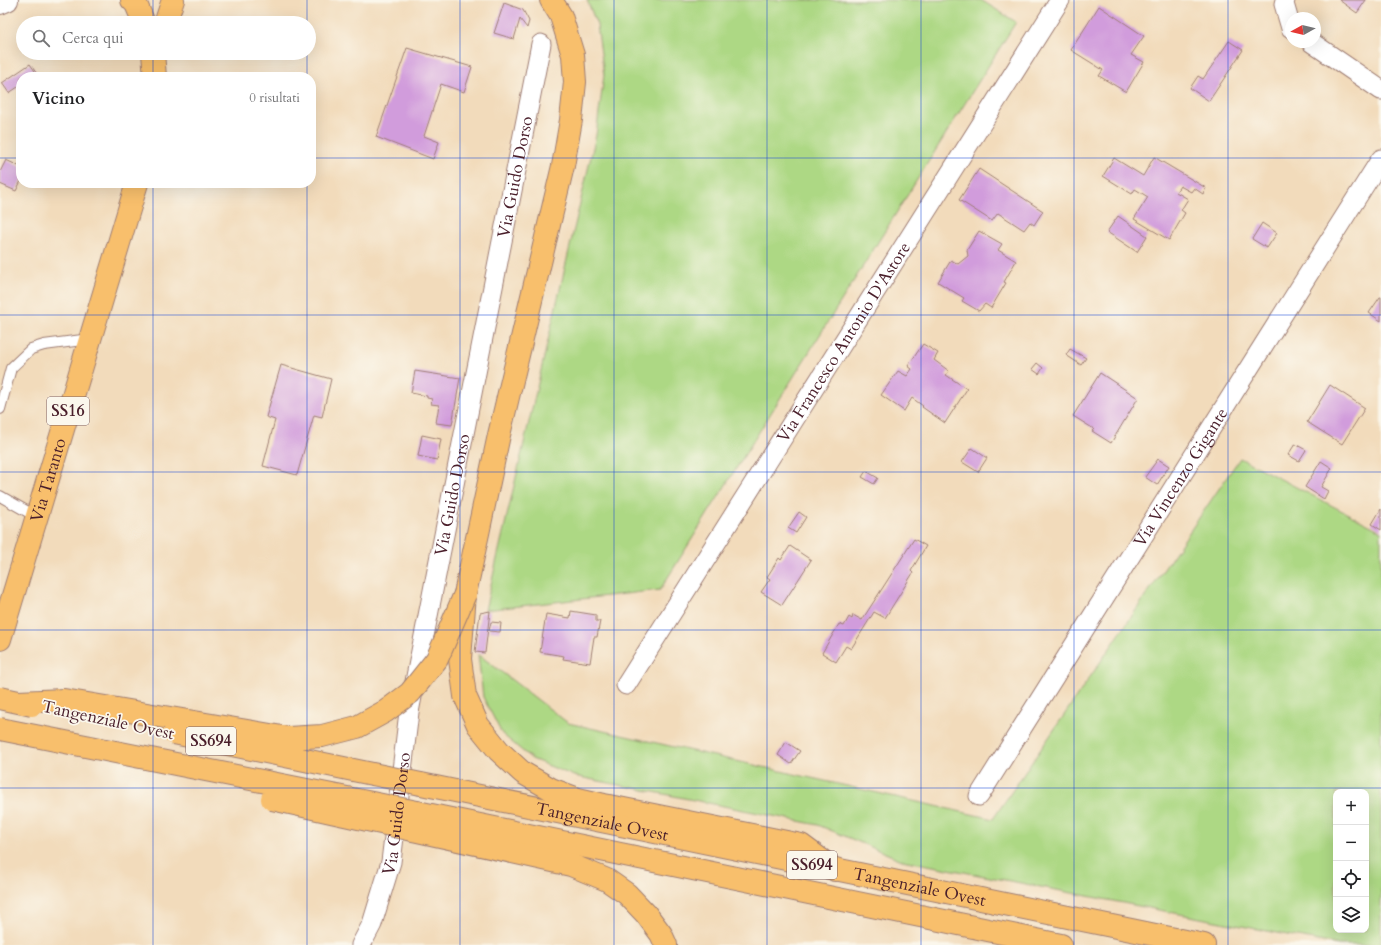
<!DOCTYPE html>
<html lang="it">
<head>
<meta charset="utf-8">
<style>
	:root { --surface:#fff; --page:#f6f6f6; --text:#202124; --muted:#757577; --line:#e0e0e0 }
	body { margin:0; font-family:Cardo,serif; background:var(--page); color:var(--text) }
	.controls { position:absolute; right:12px; bottom:12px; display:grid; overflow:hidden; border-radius:8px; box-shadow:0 4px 16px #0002 }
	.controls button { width:36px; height:36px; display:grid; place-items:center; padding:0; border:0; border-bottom:1px solid var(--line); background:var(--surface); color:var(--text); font:20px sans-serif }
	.compass { position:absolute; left:1285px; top:12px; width:36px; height:36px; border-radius:50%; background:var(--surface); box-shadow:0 4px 16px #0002; rotate:262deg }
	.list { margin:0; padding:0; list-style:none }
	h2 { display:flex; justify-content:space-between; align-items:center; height:52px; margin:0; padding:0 16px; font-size:17px }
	h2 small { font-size:13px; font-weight:400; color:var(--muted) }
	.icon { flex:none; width:22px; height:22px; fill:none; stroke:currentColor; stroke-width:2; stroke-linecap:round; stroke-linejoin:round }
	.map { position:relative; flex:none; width:1381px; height:945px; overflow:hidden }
	.search { position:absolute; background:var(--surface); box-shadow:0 4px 16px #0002; left:16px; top:16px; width:300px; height:44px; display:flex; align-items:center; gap:10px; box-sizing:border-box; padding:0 14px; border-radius:22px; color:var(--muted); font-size:15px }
	.panel { position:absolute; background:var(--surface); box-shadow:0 4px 16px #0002; left:16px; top:72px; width:300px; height:116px; border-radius:16px }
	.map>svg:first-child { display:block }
	.green { fill:#add884; stroke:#7c7c58; fill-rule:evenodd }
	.building { fill:#d19cdc }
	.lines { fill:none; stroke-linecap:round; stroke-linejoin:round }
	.service-casing { stroke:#9e7d73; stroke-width:12 }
	.minor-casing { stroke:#9e7d73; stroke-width:21 }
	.tertiary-casing { stroke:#9e7d73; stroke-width:24 }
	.primary-casing { stroke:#9e7d73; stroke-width:24 }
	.trunk-casing { stroke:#9e7d73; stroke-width:24 }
	.service { stroke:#fff; stroke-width:10 }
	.minor { stroke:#fff; stroke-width:19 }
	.tertiary { stroke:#fff; stroke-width:22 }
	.primary { stroke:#f8bf6c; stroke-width:22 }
	.trunk { stroke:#f8bf6c; stroke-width:22 }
	.trunk-bridge-casing { stroke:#9e7d73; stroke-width:24; stroke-linecap:butt }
	.trunk-bridge { stroke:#f8bf6c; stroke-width:22 }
	.grid { fill:none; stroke:#1d4ed8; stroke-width:1; stroke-opacity:0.55 }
	.labels { text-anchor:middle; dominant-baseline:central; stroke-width:3.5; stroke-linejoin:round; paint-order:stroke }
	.shield { fill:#fbf7ec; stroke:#7f6065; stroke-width:1 }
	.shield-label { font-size:16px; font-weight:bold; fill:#4a1f2b }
	.street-label { font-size:17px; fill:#4a1f2b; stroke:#fbf7ec }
</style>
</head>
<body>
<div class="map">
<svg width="1381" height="945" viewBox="0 0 1381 945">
	<rect width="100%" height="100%" fill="#fbf7ec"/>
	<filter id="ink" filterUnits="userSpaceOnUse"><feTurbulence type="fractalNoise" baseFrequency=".025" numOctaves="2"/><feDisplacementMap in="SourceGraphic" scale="8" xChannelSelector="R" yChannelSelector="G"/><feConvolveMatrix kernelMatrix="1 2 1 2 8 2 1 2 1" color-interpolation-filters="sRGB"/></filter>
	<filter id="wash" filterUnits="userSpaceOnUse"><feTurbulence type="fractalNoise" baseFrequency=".012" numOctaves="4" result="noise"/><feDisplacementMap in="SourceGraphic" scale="16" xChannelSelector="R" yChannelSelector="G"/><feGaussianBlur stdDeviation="0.9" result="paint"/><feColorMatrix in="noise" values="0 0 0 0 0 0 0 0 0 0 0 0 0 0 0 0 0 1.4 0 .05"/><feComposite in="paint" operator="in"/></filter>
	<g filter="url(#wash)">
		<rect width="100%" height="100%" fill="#f2dbbb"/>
		<path class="green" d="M587 0H981L1016 22 660 590 485 610 596 135 604 75 597 25Z
			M1240 458 1381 531V945H1339L902 860 818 825 574 776 532 759 502 734 483 697 478 654 568 723 993 819ZM1336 792H1366V930H1336Z"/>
		<g id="blocks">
			<path class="building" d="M1339 0H1366L1357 13Z
				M504 3 523 10 529 21 527 28 520 19 514 39 494 33Z
				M1099 6 1144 36 1131 55 1144 62 1126 92 1099 76 1103 70 1071 50Z
				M1229 41 1243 50 1209 101 1190 88 1198 76 1203 79Z
				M407 48 472 67 464 92 441 84 424 136 439 142 433 159 376 137Z
				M30 64 37 74 33 77H21V85L9 93 2 83Z
				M1154 157 1206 188 1203 194 1194 188 1191 192 1180 186 1176 192 1188 199 1181 210 1185 213 1169 240 1134 219 1148 197 1135 189 1132 194 1103 176 1114 158 1143 176Z
				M6 160 21 167V181L16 191 0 184V172Z
				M979 169 1043 211 1034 225 1030 222 1024 230 998 213 992 221 959 200Z
				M1118 216 1147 236 1137 252 1107 232Z
				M1262 223 1277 233 1267 248 1252 239Z
				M979 231 1002 244 998 250 1016 261 1004 282 1006 283 991 308 985 304 979 311 962 301 964 298 938 282 951 260 958 264 968 256 967 250Z
				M1380 297H1381V321L1369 313Z
				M923 344 938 353 934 360 949 371 946 375 967 389 945 423 922 407 923 406 912 398 904 411 881 395 898 371 907 376 912 369 908 366Z
				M1070 349 1086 358 1081 365 1066 355Z
				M1037 363 1043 368 1039 374 1032 369Z
				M281 365 331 379 322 417 314 415 297 475 263 466 275 420 266 417Z
				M415 371 460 378 452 425 436 423 439 405 431 404 432 399 427 398V396L411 393Z
				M1100 373 1138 398 1111 443 1092 431 1094 429 1073 416Z
				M1330 385 1365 408 1342 444 1307 422Z
				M422 435 441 439 437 460 418 456Z
				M1295 444 1306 450 1299 461 1288 455Z
				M972 448 987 458 978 472 962 462Z
				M1158 459 1169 466 1157 485 1145 477Z
				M1321 461 1332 468 1321 487 1328 491 1324 499 1305 487Z
				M866 471 878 478 874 484 862 477Z
				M1381 509V530L1372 524Z
				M799 512 806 517 796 533 788 528Z
				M914 539 926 546 911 571 913 573 885 618 874 612 851 649 846 646 836 662 822 653 839 624 844 626 849 617 852 619 853 615 862 620Z
				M790 546 811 560 782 605 761 592 770 579 767 577 779 558 781 560Z
				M490 611 485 653 475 652 480 613Z
				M571 611 596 615V621H600L597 637H594L590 663 563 659 564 656 540 652 546 614 570 618Z
				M491 622 501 623 500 632 489 631Z
				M786 742 800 751 791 764 778 755Z"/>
		</g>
	</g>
	<g filter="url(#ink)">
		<use href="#blocks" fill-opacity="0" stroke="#9e7d73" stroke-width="1"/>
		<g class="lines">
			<g class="service-casing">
				<path id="service" d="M0 409 11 368 31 349 44 345 90 339
					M0 496 37 517"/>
			</g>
			<g class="minor-casing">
				<g id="minor">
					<path d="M1285 0 1284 4 1291 28"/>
					<path d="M1311 42 1381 90"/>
					<path id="s1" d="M626 685 1060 0"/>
					<path id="s2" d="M979 796 1381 159"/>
					<path id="s3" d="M361 945 372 924 391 862 409 712 541 44"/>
				</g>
			</g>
			<g class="tertiary-casing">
				<path id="tertiary" d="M0 3 7 0"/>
			</g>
			<g class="primary-casing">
				<g id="primary">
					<path d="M132 0 136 4 144 23"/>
					<path d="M167 23V18L173 0"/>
					<path d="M153 53 155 77"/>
					<path id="s4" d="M0 639 137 183"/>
				</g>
			</g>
			<g class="trunk-casing">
				<g id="trunk">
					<path d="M551 0 561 16 573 55 575 82 571 120 563 166 499 435 465 594 460 659 465 696 478 725 499 751 523 773 551 789 578 799 604 805 801 845 835 870"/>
					<path id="s5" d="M421 784 1204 945"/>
					<path d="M417 812 1061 945"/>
					<path d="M413 830 571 865 607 880 627 894 646 914 661 934 666 945"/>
				</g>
			</g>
			<use href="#service" class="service"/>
			<use href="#minor" class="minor"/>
			<use href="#tertiary" class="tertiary"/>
			<use href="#primary" class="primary"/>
			<use href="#trunk" class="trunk"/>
			<g class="trunk-bridge-casing">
				<path id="trunk-bridge" d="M0 698 32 705
					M18 702 64 700 288 738 322 736 357 727 386 711 410 693 437 659 465 594
					M0 729 417 812
					M174 733 421 784
					M272 799 413 830"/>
			</g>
			<use href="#trunk-bridge" class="trunk-bridge"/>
		</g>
	</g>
	<path class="grid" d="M153 0V23M307 0V23M460 0V945M614 0V945M767 0V945M921 0V945M1074 0V945M1228 0V945M153 53V77M307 53V77M0 158H21M311 158H1381M153 183V945M307 183V945M0 315H1381M0 472H1381M0 630H1381M0 788H1381"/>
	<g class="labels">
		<g class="shield">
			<rect x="47" y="397" width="42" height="28" rx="3"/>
			<rect x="186" y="727" width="50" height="28" rx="3"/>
			<rect x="787" y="851" width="50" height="28" rx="3"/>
		</g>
		<g class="shield-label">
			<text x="68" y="411">SS16</text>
			<text x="211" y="741">SS694</text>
			<text x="812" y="865">SS694</text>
		</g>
		<g class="street-label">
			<text stroke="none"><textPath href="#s3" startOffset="785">Via Guido Dorso</textPath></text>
			<text stroke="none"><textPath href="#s1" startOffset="406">Via Francesco Antonio D'Astore</textPath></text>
			<text stroke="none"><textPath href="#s2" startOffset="377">Via Vincenzo Gigante</textPath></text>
			<text stroke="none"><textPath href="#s4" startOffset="166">Via Taranto</textPath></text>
			<text stroke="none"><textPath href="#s3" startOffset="461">Via Guido Dorso</textPath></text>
			<text transform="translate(108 720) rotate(12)">Tangenziale Ovest</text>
			<text stroke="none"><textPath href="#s3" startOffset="137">Via Guido Dorso</textPath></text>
			<text stroke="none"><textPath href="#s5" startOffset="185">Tangenziale Ovest</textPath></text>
			<text stroke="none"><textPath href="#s5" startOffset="509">Tangenziale Ovest</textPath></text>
		</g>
	</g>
</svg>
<div class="controls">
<button>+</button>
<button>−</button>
<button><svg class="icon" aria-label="locate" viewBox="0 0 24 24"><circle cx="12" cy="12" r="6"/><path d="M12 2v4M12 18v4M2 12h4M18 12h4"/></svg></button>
<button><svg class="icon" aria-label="layers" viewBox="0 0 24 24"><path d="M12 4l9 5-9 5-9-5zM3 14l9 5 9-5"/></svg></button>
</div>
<svg class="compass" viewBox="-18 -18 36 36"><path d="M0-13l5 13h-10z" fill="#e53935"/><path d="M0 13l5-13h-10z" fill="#757577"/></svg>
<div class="search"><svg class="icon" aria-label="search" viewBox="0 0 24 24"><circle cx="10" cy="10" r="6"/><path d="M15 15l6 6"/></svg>Cerca qui</div>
<section class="panel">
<h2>Vicino<small>0 risultati</small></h2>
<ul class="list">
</ul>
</section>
</div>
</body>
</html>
